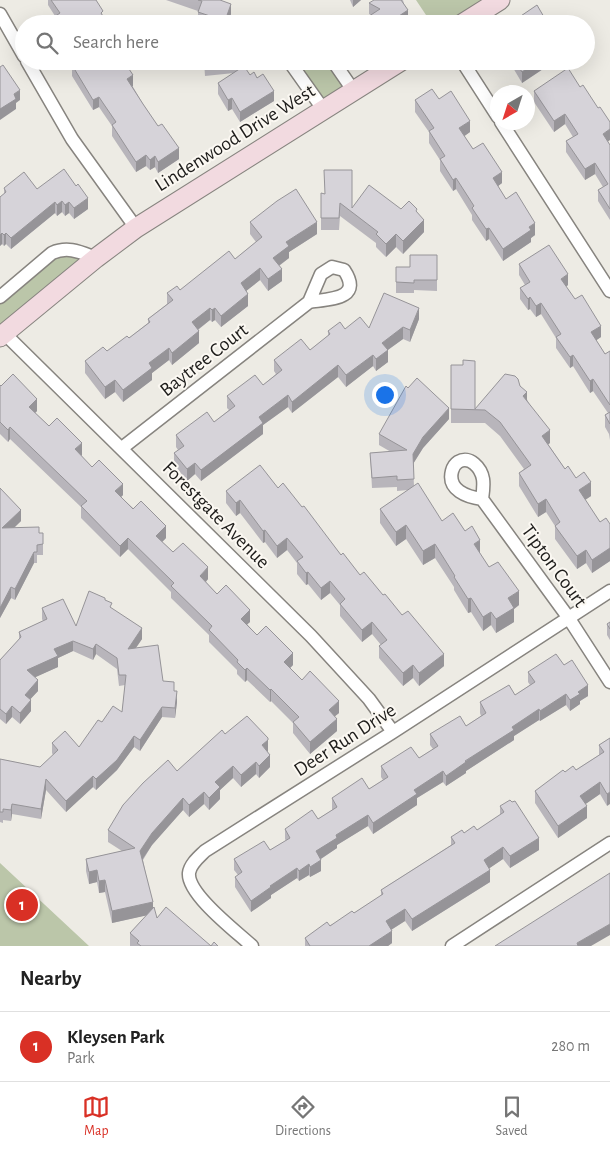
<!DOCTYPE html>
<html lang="en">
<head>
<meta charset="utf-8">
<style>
	:root { --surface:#fff; --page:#f2f2f2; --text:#222; --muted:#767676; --line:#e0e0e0; --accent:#d93025 }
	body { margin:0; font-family:"Alegreya Sans",sans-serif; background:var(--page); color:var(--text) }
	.compass { position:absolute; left:490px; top:85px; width:45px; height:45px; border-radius:50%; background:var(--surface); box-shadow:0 5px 20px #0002; rotate:219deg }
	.you { position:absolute; left:384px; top:394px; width:18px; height:18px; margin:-12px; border:4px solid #fff; border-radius:50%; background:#1a73e8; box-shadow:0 0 0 8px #1a73e833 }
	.badge { display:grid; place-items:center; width:32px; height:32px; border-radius:50%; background:var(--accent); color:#fff; font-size:16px; font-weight:700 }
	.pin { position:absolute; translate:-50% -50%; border:2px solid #fff; box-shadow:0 1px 5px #0006 }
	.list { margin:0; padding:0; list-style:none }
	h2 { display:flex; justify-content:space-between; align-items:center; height:65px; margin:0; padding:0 20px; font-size:21px }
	h2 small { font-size:16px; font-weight:400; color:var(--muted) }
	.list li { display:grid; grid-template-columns:32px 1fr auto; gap:15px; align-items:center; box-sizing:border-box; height:70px; padding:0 20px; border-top:1px solid var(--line) }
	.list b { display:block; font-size:19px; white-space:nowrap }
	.list p { margin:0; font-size:16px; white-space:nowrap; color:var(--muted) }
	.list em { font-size:16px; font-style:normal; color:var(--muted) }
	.icon { flex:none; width:28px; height:28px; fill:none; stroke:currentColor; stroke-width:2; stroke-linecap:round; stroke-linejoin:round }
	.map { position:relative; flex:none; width:610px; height:946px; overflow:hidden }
	.search { position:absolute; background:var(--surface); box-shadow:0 5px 20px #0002; left:15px; right:15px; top:15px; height:55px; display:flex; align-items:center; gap:12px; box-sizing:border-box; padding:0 18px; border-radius:28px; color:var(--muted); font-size:19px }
	.sheet { height:135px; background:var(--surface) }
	nav { display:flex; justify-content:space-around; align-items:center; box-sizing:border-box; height:70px; border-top:1px solid var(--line); background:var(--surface); font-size:14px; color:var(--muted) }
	nav a { display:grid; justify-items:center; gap:2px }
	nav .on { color:var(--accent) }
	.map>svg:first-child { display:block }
	.green { fill:#bbc6a9 }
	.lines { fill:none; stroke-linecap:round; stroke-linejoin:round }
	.street-casing { stroke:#87847f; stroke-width:15 }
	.secondary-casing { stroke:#87847f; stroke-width:21 }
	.street { stroke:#fff; stroke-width:12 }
	.secondary { stroke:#f2dae0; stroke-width:19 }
	.wall { fill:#b8b5bb }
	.shaded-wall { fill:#969498 }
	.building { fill:#d6d3d9; stroke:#969498 }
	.labels { text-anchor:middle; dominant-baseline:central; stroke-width:4; stroke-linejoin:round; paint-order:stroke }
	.street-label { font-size:20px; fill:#1d1c1a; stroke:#fbf8f2 }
</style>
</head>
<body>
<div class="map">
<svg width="610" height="946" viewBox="0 0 610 946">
	<rect width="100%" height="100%" fill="#edebe4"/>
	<path class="green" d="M416 0H500L462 24H432Z
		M289 61H333L353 90 323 109Z
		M52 253 96 258 0 337V297Z
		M0 863 89 946H0Z"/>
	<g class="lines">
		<g class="street-casing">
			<path id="street" d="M0 14 24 56
				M27 61 72 139 136 228
				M289 61 323 109
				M333 61 353 90
				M462 61 498 117
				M501 122 610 291
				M0 297 52 253C68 246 80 252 96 258
				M4 333 311 636 369 699 393 732
				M122 448 309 302 321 274 332 267 344 270C364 300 328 299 309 302
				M482 499C467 497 447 490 452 471 453 467 455 464 458 462 470 455 481 468 483 479 484 486 483 492 482 499L568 617 610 682
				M252 946C237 932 187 894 189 873 190 864 200 856 205 851L393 732 610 591
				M452 946 610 843"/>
		</g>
		<g class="secondary-casing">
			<path id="secondary" d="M462 24 500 0
				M0 337 96 258 136 228 401 61"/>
		</g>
		<use href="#street" class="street"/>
		<use href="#secondary" class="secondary"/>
	</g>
	<path class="wall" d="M48 0H96L106 24H48V21L55 16 48 5Z
		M166 0H220L231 14 228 24H201L198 23V11Z
		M350 0H361L353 7Z
		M403 0 408 20 403 24H360V22L371 15 369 14V3Z
		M76 61H118L143 104 179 159 158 173 155 167 150 170 146 166 136 172 112 136V126L103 113 99 107 93 110 72 76V65L76 63Z
		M204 61H241V68L250 75 257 78 274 101 240 122 232 109 228 111 218 94V83L234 73 205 76Z
		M509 61H555L522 83Z
		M534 91 608 142 610 145V220L598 201V190L603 187 595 174 585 180 566 152V141L573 137 565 124 554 132 534 102Z
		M439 99 470 132 464 136 473 149 502 183 498 186 506 199 535 235 531 238V242L503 261 489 239 486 241 472 220V215L456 189 453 191 440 171V160L429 143V132L415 112V100Z
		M4 188 37 189 88 209 74 219 69 213 65 216 62 212 57 216 55 213 11 249 6 244 4 246 2 244 0 246V197L4 194Z
		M321 193 352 208 401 209 417 213 424 232 403 254 396 247 386 257 376 247V243L340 216 339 230H321Z
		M250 222 317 234 289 252V258L279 266 282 281 268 291 260 280 246 291 248 306 221 327 215 320 212 322 210 320 198 330 199 343 172 365 169 360 152 373V380L123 402 115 392 105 399 85 373V361L107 351 129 338 148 323V319L167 304V293L180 290 235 259 256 242 250 234Z
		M437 255V291L414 290V293H396V267H410Z
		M519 264 568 285 566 287 601 337 596 340 605 354 610 351V440L609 434 605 427V415L608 413 593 391 590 393 573 366 570 368 556 348V338L541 314 536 317 530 309 528 310 520 299V288L525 285 519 275Z
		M419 319 410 342 403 339 388 350V362L376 371 373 366 346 387 338 377 292 413 288 407 263 425V434L201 481 195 474 187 481 174 464V453L178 450 176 447V435L214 422 229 410 227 408V396L263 385 276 374 274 371V360L310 350 328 336V331L345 329 369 328Z
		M451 365 475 409 520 386 550 443 548 444 565 469 576 478 591 496 585 500 600 522 610 524V561L592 573 586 563 577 569 555 539V526L546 512 538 517 519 486V473L524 469 500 436 485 423H451Z
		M0 385 37 411 35 413 49 426 82 455 81 456 92 467 123 495 121 497 166 538 162 542 173 552 208 579 206 582 217 594 250 622 247 624 257 635 293 665 290 668 302 680 339 713 335 716 337 731 310 754 293 733V723L271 701 270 702 247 680 245 682 237 674V670L209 642V635L171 598V592L128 549 120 557 81 518V507L10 439 8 442 0 434Z
		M449 419 423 448 413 464 414 486 442 521 480 554 489 567 519 605 514 609V622L496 633 491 625 483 631 471 612 468 613 454 590V587L435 558 423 565 406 539 396 546 380 523V509L408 490 397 491V487L372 488 370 453 391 452 379 445V434Z
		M0 488 21 521 14 528 39 533H43V555H37V563H34L15 600 11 598 0 618Z
		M278 488 302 507 341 555 444 666 419 686 413 678 403 686 379 658V646L381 645 372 634 362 642 340 616V605L330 593 321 600 308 584 306 585 297 574V563L287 550 277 558 265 542 263 543 240 513 236 516 226 503V491Z
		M105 601 112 609 142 639 136 648 163 681 174 691 177 702 175 718 162 717 140 751 134 747 117 770 96 790 93 787 66 812 46 790 41 819 12 814 11 821 3 820V823L0 822V759L40 767 53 755 52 753V743L79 747 102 722 122 712 125 685 119 686 117 669 96 654 93 660 73 651 58 658V667L35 677 38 691 30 699 31 711 20 724 12 717 6 724 0 719V660L19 640V632L43 621 42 619V608L76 626Z
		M610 622V640L607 635V624Z
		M564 665 588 696 580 701V704L570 711 566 705 540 721 539 720 514 736V740L466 771V773L446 786 443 782 417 798V805L373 834 368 826 337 845V848L321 859V871L310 877 309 875 299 881 297 878 271 895V898L251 912 235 887V877L238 875 234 870V859L270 850 286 841 285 839V829L318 819 332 810V798L369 789 383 780 381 777V766L419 758 433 749 430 745V734L466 726 481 716 480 713V702L515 695 530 685 528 682V672Z
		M225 734 268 738V752L270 767 259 778 256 774 241 787 233 778 220 790V799L209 810 204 804 189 817 183 810 152 845 143 860 153 908 157 918 211 946H130V933L147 915 112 923 105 892 99 893 97 882 89 884 86 871V859L122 851 108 842V830L177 771Z
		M610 738 607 806 600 794 585 804 587 818 558 838 535 803V791L565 772 576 770 599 755V745Z
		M500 806 539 850 510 868 503 859 489 868 490 882 412 931 405 921 391 930 392 943 388 946H305V938L354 913 381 896V890L451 845V837L464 833 477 830 500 815Z"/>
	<path class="shaded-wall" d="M353 0H361L353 7Z
		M231 4V14L228 24H225V21Z
		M408 10V20L403 24H387Z
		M544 17V24H539V20Z
		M538 61H555L522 83V72Z
		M133 75V86L127 89V79Z
		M20 90V100L16 103V109L0 120V109L14 94Z
		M274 91V101L240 122V112Z
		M99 97V107L93 110V100Z
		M232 98V109L228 111V100Z
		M565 114V124L554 132V121Z
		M470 121V132L459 140V128Z
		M610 129V140L603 145V134Z
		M179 148V159L158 173V162Z
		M146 155V166L136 172V162Z
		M155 156V167L150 170V160Z
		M595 163V174L585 180V169Z
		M502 172V183L493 190V178Z
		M456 178V189L453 191V180Z
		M88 198V209L74 219V208Z
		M62 201V212L57 216V205Z
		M55 202V213L11 249V238Z
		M69 202V213L65 216V205Z
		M424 220V232L403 254V241Z
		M317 222V234L289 252V258L273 270V258L286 242Z
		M535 223V235L531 238V242L503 261V249L529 227Z
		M489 228V239L486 241V229Z
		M2 233V244L0 246V235Z
		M6 233V244L4 246V235Z
		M396 234V247L386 257V244Z
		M260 268V280L241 295V283Z
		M282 269V281L268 291V279Z
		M568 274V285L561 290V279Z
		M248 294V306L221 327V316Z
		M530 297V309L528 310V299Z
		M541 303V314L536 317V306Z
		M210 308V320L192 334V322Z
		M215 308V320L212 322V310Z
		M419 308V319L410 342V330Z
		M601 326V337L591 344V332Z
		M403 327V339L382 354V343Z
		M199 331V343L172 365V353Z
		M169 348V360L152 373V380L123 402V390L149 363Z
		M388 350V362L376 371V359Z
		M373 355V366L346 387V375Z
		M573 355V366L570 368V357Z
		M338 365V377L292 413V402Z
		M593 379V391L590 393V381Z
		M115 380V392L105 399V387Z
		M527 392V405L523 396Z
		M288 395V407L263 425V434L201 481V470L259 417Z
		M37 399V411L29 419V407Z
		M449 408V419L423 448 413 464V454L423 437Z
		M10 427V439L8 442V430Z
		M550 430V443L542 449V436Z
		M82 443V455L75 461V449Z
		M195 463V474L187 481V469Z
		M591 482V496L579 504V490Z
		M123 484V495L115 503V491Z
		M546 499V512L538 517V504Z
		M240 500V513L236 516V503Z
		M21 510V521L2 539V528Z
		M406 525V539L396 546V532Z
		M166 526V538L156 548V536Z
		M265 530V542L263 543V531Z
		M128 538V549L120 557V546Z
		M287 538V550L277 558V546Z
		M480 540V554L474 544Z
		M435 544V558L423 565V551Z
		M610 548V561L592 573V560Z
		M586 550V563L577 569V556Z
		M34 552V563L15 600V589Z
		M208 567V579L200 588V576Z
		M308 572V584L306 585V573Z
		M330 581V593L321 600V588Z
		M11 587V598L0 618V608Z
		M519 591V605L514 609V622L496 633V619L508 598Z
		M471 598V612L468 613V599Z
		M250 610V622L241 630V619Z
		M491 612V625L483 631V617Z
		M372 622V634L362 642V630Z
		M142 628V639L128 659V649Z
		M73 641V651L58 658V667L27 681V670L54 649Z
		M96 644V654L93 660V649Z
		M293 653V665L284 674V662Z
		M444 654V666L419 686V673Z
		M413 665V678L403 686V673Z
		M247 668V680L245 682V670Z
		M38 680V691L25 705V695Z
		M588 685V696L580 701V704L570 711V700L578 692Z
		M271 689V701L270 702V690Z
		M177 691V702L175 718V708Z
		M566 694V705L540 721V711Z
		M31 700V711L20 724V713Z
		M339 701V713L329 721V710Z
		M12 706V717L6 724V714Z
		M162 707V717L140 751V740Z
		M539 709V720L514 736V740L466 771V773L446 786V776L512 727Z
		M337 719V731L310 754V742Z
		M134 736V747L117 770 96 790V779Z
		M268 740V752L262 745Z
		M270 755V767L259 778V766Z
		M256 762V774L241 787V775Z
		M233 766V778L220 790V799L209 810V798L215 782Z
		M443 771V782L417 798V805L373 834V823L414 790Z
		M93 776V787L66 812V801Z
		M46 779V790L41 819V809Z
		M600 782V794L580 808V796Z
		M204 792V804L189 817V805Z
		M610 792V804L607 806V794Z
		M183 798V810L152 845 140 863V851L152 833Z
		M12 804V814L11 821V810Z
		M587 806V818L558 838V826Z
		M368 815V826L337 845V848L316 862V851L336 835Z
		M539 838V850L510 868V856Z
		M503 847V859L484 872V860Z
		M321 860V871L310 877V867Z
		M309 864V875L299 881V871Z
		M297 868V878L271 895V898L251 912V901L270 886Z
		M97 870V882L89 884V872Z
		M490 870V882L412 931V919Z
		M105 880V892L99 893V881Z
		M153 902V914L112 923V911Z
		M405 909V921L386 933V921Z
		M610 924V935L591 946H577V943Z
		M392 931V943L388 946H369Z"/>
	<path class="building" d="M51 0H96L103 11 101 13 106 21 102 24H49L48 21 60 13Z
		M198 0H220L231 4 225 21 198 12 202 1Z
		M374 0H401L408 10 387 24H361L360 22 380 9 369 3Z
		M537 5 544 17 539 20 542 24H509Z
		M79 61H118L122 68 127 66 133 75 127 79 143 104 158 126 162 124 179 148 158 162 155 156 150 160 146 155 136 162 112 125 116 122 103 103 99 97 93 100 72 65Z
		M205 61H241V62L205 65Z
		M515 61H538L522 72Z
		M3 65 20 90 14 94 16 99 0 109V67Z
		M244 66 250 75 254 72 257 78 263 74 274 91 240 112 232 98 228 100 218 83Z
		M568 68 580 87 583 85 598 108 600 107 610 122V129L603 134 610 145V209L598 190 608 184 595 163 585 169 566 141 578 134 565 114 554 121 534 91Z
		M432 89 439 99 451 91 470 121 459 128 473 149 483 143 502 172 493 178 506 199 516 192 535 223 529 227 531 230 503 249 489 228 486 229 472 208 474 206 456 178 453 180 440 159 445 156 429 131 434 128 415 100Z
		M64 169 76 186 78 184 88 198 74 208 69 202 65 205 62 201 57 205 55 202 11 238 6 233 4 235 2 233 0 235V197L6 192 4 188 24 172 37 189Z
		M324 170H352V208L369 185 401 209 409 201 417 209 416 211 424 220 403 241 396 234 386 244 376 234 378 232 340 203 339 218H321V193L325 194Z
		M296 189 317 222 286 242 289 246 273 258 282 269 268 279 260 268 241 283 248 294 221 316 215 308 212 310 210 308 192 322 199 331 172 353 169 348 149 363 152 368 123 390 115 380 105 387 85 361 103 347 107 351 127 336 129 338 150 322 148 319 173 300 167 293 177 286 180 290 229 251 235 259 262 237 250 222 277 201Z
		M549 245 568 274 561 279 575 299 582 295 601 326 591 332 605 354 610 351V405L593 379 590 381 573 355 570 357 556 337 561 334 541 303 536 306 530 297 528 299 520 288 530 282 519 264Z
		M410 255H437V280H414V283L396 282V267H410Z
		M384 293 419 308 410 330 403 327 382 343 388 350 376 359 373 355 346 375 338 365 292 402 288 395 259 417 263 423 201 470 195 463 187 469 174 453 184 446 176 435 207 412 214 422 235 406 227 396 255 375 263 385 282 370 274 360 301 339 310 350 330 334 328 331 340 322 345 329 360 317 369 328Z
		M463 360 475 361V409L505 374 515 376 518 379 520 386 527 392 523 396 550 430 542 436 565 469 568 466 576 478 584 472 591 482 579 490 600 522 606 518 610 524V548L592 560 586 550 577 556 555 526 560 522 546 499 538 504 519 473 531 465 500 422 485 410 451 409V365H463Z
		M13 374 37 399 29 407 49 426 57 418 82 443 75 449 92 467 99 460 123 484 115 491 133 509 141 501 166 526 156 536 173 552 183 543 208 567 200 576 217 594 226 585 250 610 241 619 257 635 266 626 293 653 284 662 302 680 310 671 339 701 329 710 337 719 310 742 293 722 299 717 271 689 270 690 247 668 245 670 237 662 238 660 209 630 212 626 171 586 174 583 128 538 120 546 81 506 87 501 10 427 8 430 0 422V385L1 386Z
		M417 378 449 408 423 437 413 454 414 479 397 480V476L372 478 370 453 407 450 379 434 406 386 408 388Z
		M610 412V424L605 415Z
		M260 465 278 488 283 483 302 507 304 506 341 555 343 553 360 575 364 572 383 595 385 594 402 615 408 611 444 654 419 673 413 665 403 673 379 646 387 640 372 622 362 630 340 604 345 599 330 581 321 588 308 572 306 573 297 561 303 557 287 538 277 546 265 530 263 531 240 500 236 503 226 491Z
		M418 483 442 521 453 513 465 531 472 526 480 540 474 544 489 567 498 562 519 591 508 598 514 608 496 619 491 612 483 617 471 598 468 599 454 577 455 576 435 544 423 551 406 525 396 532 380 509Z
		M0 488 21 510 2 528 39 527V533H43V544L37 545V552H34L15 589 11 587 0 608Z
		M89 591 105 598V600L112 603 110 607 142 628 128 649 158 645 163 681 174 682V691H177L175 708 162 707 140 740 134 736 117 760 96 779 93 776 66 801 46 779 41 809 12 804 11 810 3 809V812H0V759L40 767 58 750 52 743 65 731 79 747 98 720 102 722 113 706 122 712 126 675H119L117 658 96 644 93 649 73 641 54 649 58 656 27 670 38 680 25 695 31 700 20 713 12 706 6 714 0 709V660L21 637 19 632 47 619 42 608 63 599 76 626Z
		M610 622V629L607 624Z
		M556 654 564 665 572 660 588 685 578 692 580 694 570 700 566 694 540 711 539 709 512 727 514 730 465 761 466 762 446 776 443 771 414 790 417 794 373 823 368 815 336 835 337 838 316 851 321 860 310 867 309 864 299 871 297 868 270 886 271 887 251 901 235 877 242 872 234 859 264 841 270 850 290 838 285 829 312 810 318 819 337 807 332 798 362 778 369 789 388 777 381 766 411 747 419 758 438 746 430 734 460 716 466 726 486 713 480 702 509 685 515 695 535 682 528 672Z
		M247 716 268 738V740L262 745 270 755 259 766 256 762 241 775 233 766 215 782 220 787 209 798 204 792 189 805 183 798 152 833 140 851 153 902 112 911 105 880 99 881 97 870 89 872 86 859 135 848 108 830 123 805 143 783 168 760 177 771 222 730 225 734Z
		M610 738V792L607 794 600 782 580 796 587 806 558 826 535 791 563 770 565 772 573 766 576 770 604 752 599 745Z
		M510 800 512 802 515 801 539 838 510 856 503 847 484 860 490 870 412 919 405 909 386 921 392 931 369 946H310L305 938 327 922 330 926 352 911 354 913 383 894 381 890 455 843 451 837 462 830 464 833 474 826 477 830 504 812 500 806Z
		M610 873V924L577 943 578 946H495Z
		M154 907 157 918 166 907 211 946H141L137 943 139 941 130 933Z
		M214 942 218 946H211Z"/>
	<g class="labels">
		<g class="street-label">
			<text transform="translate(235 138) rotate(-32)">Lindenwood Drive West</text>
			<text transform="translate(204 360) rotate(-38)">Baytree Court</text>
			<text transform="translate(216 515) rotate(45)">Forestgate Avenue</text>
			<text transform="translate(554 566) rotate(54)">Tipton Court</text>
			<text transform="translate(345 740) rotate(-33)">Deer Run Drive</text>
		</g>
	</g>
</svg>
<svg class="compass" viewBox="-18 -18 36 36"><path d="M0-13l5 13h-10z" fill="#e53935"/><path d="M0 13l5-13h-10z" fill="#767676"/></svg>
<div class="you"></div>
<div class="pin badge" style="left:22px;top:905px">1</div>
<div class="search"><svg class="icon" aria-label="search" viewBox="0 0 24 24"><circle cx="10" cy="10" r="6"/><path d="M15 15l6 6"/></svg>Search here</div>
</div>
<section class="sheet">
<h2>Nearby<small></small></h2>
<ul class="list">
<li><span class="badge">1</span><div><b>Kleysen Park</b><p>Park</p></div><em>280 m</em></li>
</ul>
</section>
<nav>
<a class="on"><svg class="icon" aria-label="map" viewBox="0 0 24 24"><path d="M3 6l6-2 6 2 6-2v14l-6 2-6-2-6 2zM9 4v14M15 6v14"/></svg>Map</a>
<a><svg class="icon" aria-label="directions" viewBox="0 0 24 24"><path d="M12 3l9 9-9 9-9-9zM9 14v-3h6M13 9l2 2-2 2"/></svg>Directions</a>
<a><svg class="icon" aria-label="saved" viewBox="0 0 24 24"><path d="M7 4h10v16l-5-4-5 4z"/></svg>Saved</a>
</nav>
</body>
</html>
